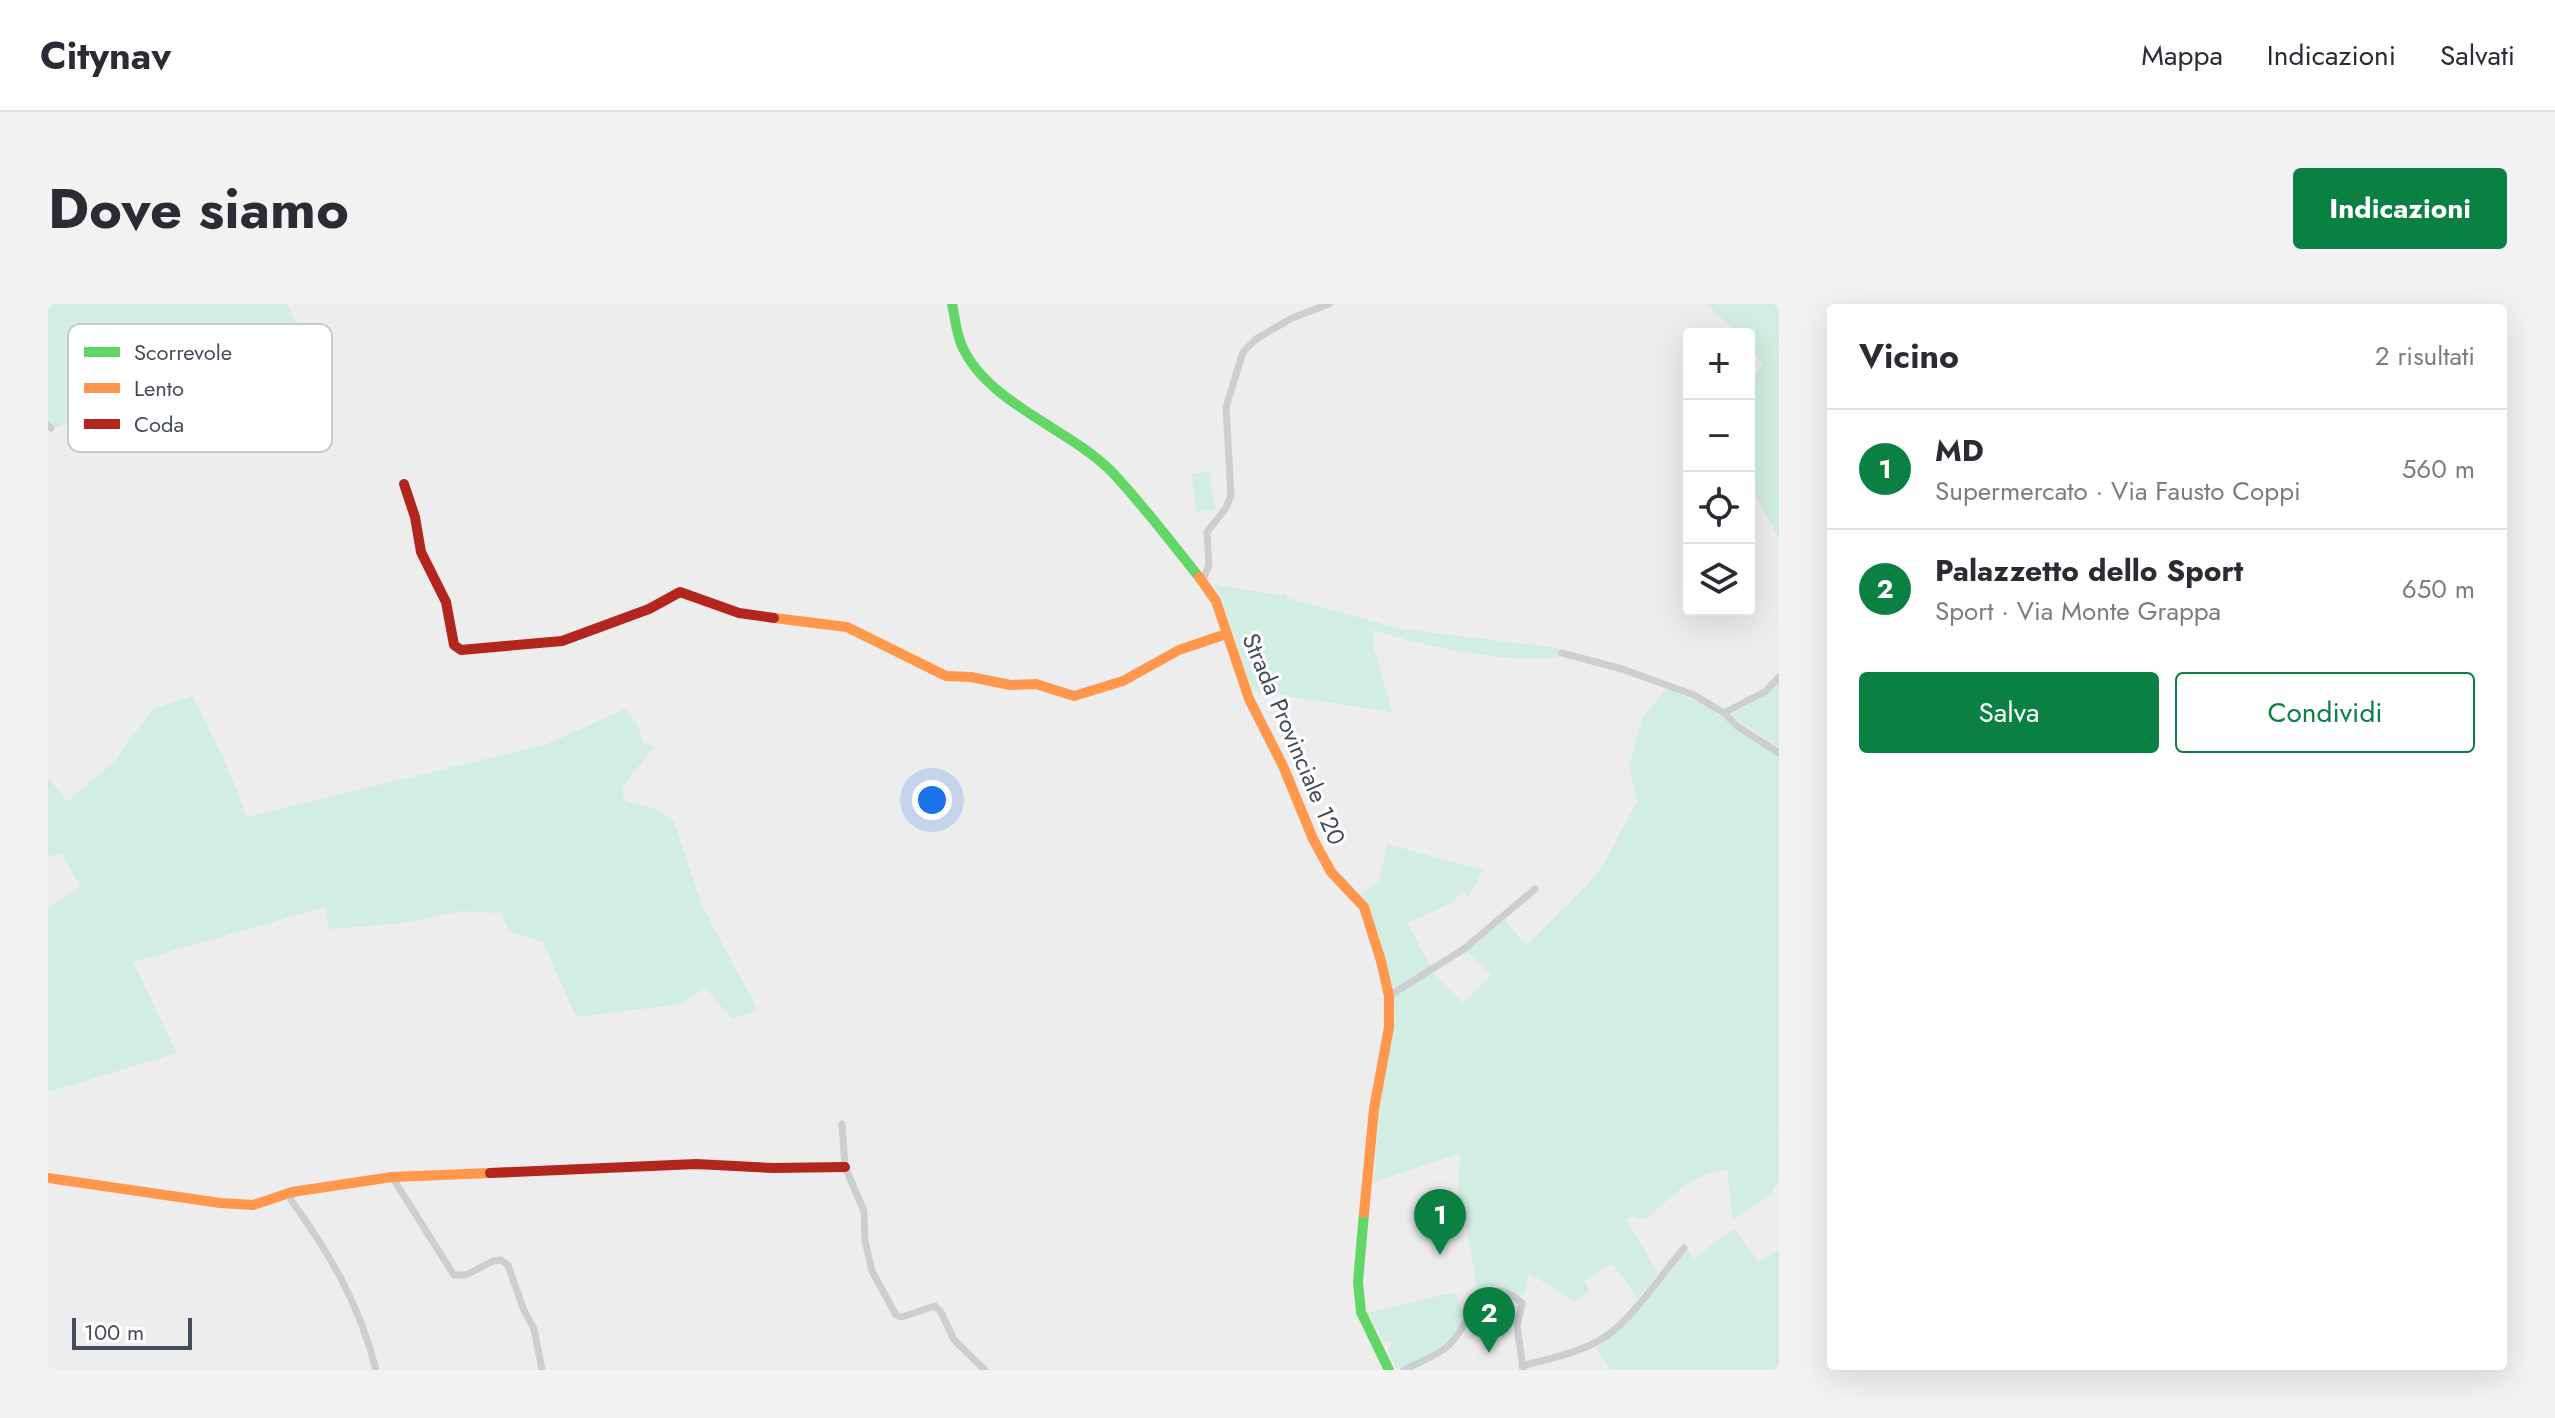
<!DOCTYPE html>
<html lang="it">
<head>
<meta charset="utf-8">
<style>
	:root { --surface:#fff; --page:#f2f2f3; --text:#2b2b33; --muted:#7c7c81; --line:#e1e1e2; --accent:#0b8043 }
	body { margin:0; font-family:Jost,sans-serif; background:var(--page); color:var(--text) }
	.controls { position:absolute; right:24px; top:24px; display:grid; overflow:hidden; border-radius:8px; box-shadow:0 8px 32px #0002 }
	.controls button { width:72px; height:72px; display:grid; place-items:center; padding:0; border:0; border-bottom:2px solid var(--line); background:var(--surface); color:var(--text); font:40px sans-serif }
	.scale { position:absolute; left:24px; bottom:20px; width:120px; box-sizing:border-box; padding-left:8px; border:4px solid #454c59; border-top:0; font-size:22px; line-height:28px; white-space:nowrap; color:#454c59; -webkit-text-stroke:6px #fff; paint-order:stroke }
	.you { position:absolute; left:884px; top:496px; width:28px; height:28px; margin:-20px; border:6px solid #fff; border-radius:50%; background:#1a73e8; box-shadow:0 0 0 12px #1a73e833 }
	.badge { display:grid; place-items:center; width:52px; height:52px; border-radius:50%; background:var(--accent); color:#fff; font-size:26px; font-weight:700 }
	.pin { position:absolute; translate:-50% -66px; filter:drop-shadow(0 2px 4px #0008) }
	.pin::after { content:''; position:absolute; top:42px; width:28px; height:24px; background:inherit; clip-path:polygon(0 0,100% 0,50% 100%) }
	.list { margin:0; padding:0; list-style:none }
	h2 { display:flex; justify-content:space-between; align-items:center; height:104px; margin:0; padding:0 32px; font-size:34px }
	h2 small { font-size:26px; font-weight:400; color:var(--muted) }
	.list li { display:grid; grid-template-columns:52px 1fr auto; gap:24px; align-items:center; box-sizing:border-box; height:120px; padding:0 32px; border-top:2px solid var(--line) }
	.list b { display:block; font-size:30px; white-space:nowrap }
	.list p { margin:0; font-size:26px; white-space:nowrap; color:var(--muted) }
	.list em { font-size:26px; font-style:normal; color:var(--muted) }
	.actions { display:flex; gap:16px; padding:24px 32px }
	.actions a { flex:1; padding:18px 0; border:2px solid var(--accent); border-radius:8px; text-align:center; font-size:28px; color:var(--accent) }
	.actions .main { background:var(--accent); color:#fff }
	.icon { flex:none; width:44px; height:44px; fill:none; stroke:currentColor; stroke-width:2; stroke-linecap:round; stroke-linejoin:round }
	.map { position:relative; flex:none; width:1731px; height:1066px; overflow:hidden; border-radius:8px }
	header { display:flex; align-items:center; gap:48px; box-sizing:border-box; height:112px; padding:0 40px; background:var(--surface); border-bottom:2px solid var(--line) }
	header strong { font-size:38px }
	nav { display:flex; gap:44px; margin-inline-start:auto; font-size:28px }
	.intro { display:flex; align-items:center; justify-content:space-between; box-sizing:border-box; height:192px; padding:0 48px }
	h1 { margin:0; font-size:56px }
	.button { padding:20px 36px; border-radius:8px; background:var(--accent); color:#fff; font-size:28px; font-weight:700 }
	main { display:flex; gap:48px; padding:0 48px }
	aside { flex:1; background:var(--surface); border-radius:8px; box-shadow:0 8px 32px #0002 }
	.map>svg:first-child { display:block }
	.green { fill:#d2ede1 }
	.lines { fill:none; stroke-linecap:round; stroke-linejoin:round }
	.street { stroke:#ccced1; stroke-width:7 }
	.fast { stroke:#63d668; stroke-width:10 }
	.slow { stroke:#ff974d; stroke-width:10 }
	.jam { stroke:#b3261e; stroke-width:10 }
	.labels { text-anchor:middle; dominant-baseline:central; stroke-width:6; stroke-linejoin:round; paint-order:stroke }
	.street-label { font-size:24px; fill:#454c59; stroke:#fff }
	.key { fill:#fff; stroke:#c7c9cd; stroke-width:2 }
	.key-label { font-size:22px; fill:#454c59 }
</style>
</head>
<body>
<header>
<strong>Citynav</strong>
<nav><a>Mappa</a><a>Indicazioni</a><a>Salvati</a></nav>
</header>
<div class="intro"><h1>Dove siamo</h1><a class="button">Indicazioni</a></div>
<main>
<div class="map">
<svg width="1731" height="1066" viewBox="0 0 1731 1066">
	<rect width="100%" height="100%" fill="#eeeded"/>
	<path class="green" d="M0 0H239L273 68 134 100 49 114 46 95 11 124 0 119Z
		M1658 0H1731V234L1701 180V78L1715 60 1701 42V30H1692Z
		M1161 167 1167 206 1149 208 1143 170Z
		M1165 280 1232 291 1239 290V294L1354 325 1512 344 1510 353C1463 361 1371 341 1324 326L1326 344 1344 408 1204 387 1173 293Z
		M1731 376V444L1683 411 1720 389Z
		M1618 384 1654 399 1731 454V825L1729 828 1731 831V878L1724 886 1725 893H1720L1685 915 1679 866C1645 867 1621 896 1596 916L1584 912 1578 916 1610 969 1590 994 1564 960 1536 977 1542 987 1526 997 1481 969 1476 992 1451 982 1429 983 1415 900 1410 894 1412 849 1326 878 1331 800 1347 715 1345 693 1383 668 1415 699 1443 671 1419 647 1457 616 1478 641 1519 602 1553 565 1589 497 1581 462 1594 415Z
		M145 392 178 460 199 513 499 440 577 405 589 419 595 438 607 442 574 483 576 496 607 505 625 516 655 604 710 706 684 715 657 683 633 700 528 713 495 638 461 627 453 609 413 607 358 619 281 625 277 603 85 658 129 749 0 788V603L33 582 13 550 0 552V473L19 498 65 459 105 405Z
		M1339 540 1435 566 1420 593 1414 587 1403 599 1360 619 1382 662 1344 687 1330 629 1314 589 1331 579Z
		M1686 924 1711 958 1731 945V1066H1562L1548 1044C1585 1018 1611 981 1639 946L1646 955Z
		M1407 988 1416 1013C1403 1042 1378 1052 1351 1065L1348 1064 1340 1045 1343 1041 1342 1038 1337 1039 1320 1009Z"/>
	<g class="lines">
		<path class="street" d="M0 122 3 124
			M1155 276 1161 261 1159 228 1178 204 1183 191 1178 103 1195 48 1208 35 1244 14 1281 0
			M1514 349 1574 365 1646 391 1676 409 1689 422 1731 449
			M1676 409 1718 387 1731 373
			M1341 692 1416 645 1487 585
			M794 820 797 863 816 907 817 937 824 967 848 1011 854 1013 887 1002 893 1008 906 1036 937 1066
			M344 873 406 971H418L445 957 453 956 460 961 475 1004 486 1025 494 1066
			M244 888 243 896C282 950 312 1001 328 1066
			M1474 1062C1503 1054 1532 1049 1557 1033 1584 1015 1615 969 1636 944
			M1356 1066C1371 1058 1389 1052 1401 1041 1425 1018 1433 962 1474 999L1469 1021 1475 1066"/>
		<path class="fast" d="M904 0C907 13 908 29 914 42 940 100 1021 124 1064 168 1095 201 1123 238 1151 273
			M1316 909 1310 978 1313 1008 1341 1066"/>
		<path class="slow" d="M1151 273 1168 297 1201 395 1235 462 1265 535 1283 568 1316 603 1333 657 1341 692V723L1326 805 1316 909
			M726 314 799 323 898 372 923 373 962 381 988 380 1026 392 1075 377 1131 346 1178 330
			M0 874 172 899 205 901 244 888 344 873 442 869"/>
		<path class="jam" d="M356 180 367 213 373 248 398 298 406 341 413 346 514 337 601 305 632 288 691 309 726 314
			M442 869 648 860 725 864 797 863"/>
	</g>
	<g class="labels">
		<g class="street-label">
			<text transform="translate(1246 435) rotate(67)">Strada Provinciale 120</text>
		</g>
	</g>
	<rect x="20" y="20" width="264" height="128" rx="12" class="key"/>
	<rect x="36" y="43" width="36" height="10" fill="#63d668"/>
	<rect x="36" y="79" width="36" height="10" fill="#ff974d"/>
	<rect x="36" y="115" width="36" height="10" fill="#b3261e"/>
	<g class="key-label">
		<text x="86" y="56">Scorrevole</text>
		<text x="86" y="92">Lento</text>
		<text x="86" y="128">Coda</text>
	</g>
</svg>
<div class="controls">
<button>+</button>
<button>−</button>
<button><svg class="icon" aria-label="locate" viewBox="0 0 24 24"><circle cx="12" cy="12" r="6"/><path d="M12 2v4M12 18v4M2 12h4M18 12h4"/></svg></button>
<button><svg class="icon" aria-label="layers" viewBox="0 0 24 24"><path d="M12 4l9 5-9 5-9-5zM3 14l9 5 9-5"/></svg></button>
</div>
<div class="scale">100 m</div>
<div class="you"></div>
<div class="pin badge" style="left:1392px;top:951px">1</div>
<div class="pin badge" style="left:1441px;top:1049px">2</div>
</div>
<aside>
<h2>Vicino<small>2 risultati</small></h2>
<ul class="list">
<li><span class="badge">1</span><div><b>MD</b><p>Supermercato · Via Fausto Coppi</p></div><em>560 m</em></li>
<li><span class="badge">2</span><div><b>Palazzetto dello Sport</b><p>Sport · Via Monte Grappa</p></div><em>650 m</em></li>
</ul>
<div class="actions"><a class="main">Salva</a><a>Condividi</a></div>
</aside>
</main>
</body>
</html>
